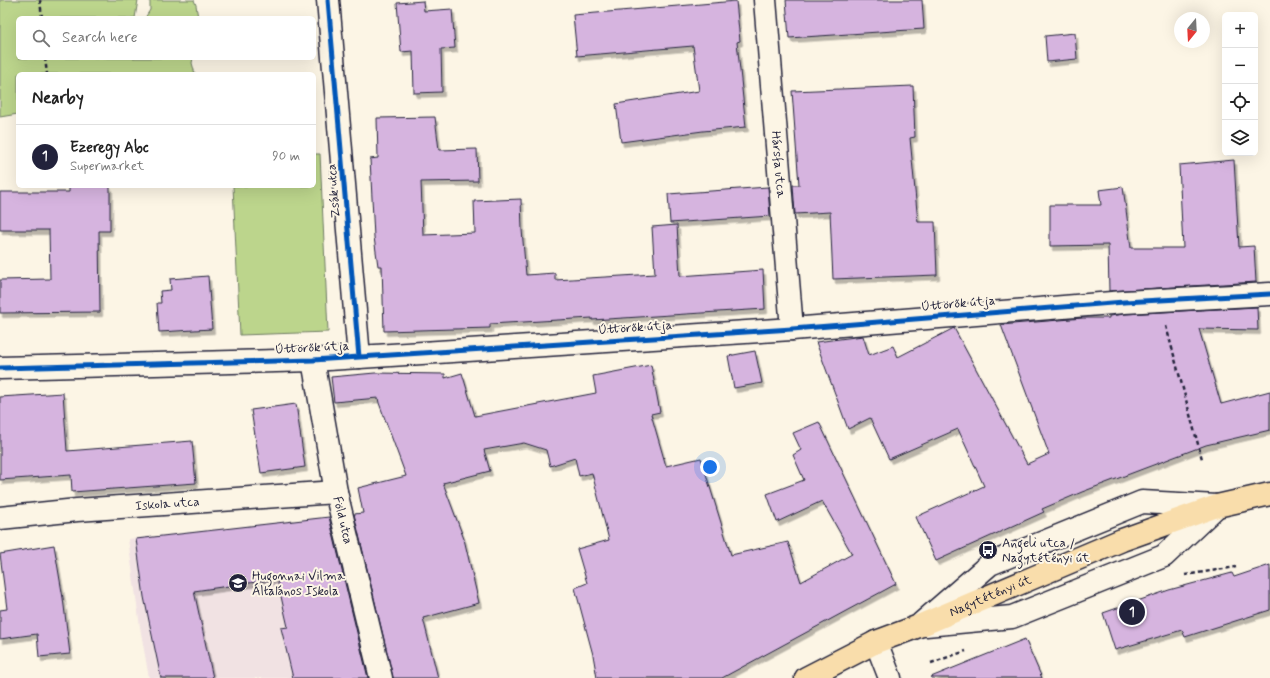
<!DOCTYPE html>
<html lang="en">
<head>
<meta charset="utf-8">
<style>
	:root { --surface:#fff; --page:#f2f2f2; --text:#222; --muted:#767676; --line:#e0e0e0; --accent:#22223b }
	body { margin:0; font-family:Mynerve,sans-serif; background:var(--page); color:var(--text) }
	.controls { position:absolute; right:12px; top:12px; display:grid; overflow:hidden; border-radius:6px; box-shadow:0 4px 16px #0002 }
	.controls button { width:36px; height:36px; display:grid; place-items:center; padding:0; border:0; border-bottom:1px solid var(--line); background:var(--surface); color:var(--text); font:20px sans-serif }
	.compass { position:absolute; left:1174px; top:12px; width:36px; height:36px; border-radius:50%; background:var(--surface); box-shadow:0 4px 16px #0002; rotate:198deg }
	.you { position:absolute; left:710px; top:467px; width:14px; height:14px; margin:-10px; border:3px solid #fff; border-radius:50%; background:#1a73e8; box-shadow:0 0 0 6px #1a73e833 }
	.badge { display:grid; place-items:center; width:26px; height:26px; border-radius:50%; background:var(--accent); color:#fff; font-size:13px; font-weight:700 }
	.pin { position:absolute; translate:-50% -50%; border:2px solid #fff; box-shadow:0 1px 4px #0006 }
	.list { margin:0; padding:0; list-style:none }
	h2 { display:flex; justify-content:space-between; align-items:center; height:52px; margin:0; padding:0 16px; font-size:17px }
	h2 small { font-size:13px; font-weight:400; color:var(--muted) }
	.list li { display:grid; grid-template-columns:26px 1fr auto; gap:12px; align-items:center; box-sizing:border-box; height:64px; padding:0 16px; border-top:1px solid var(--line) }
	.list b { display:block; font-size:15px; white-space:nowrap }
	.list p { margin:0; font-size:13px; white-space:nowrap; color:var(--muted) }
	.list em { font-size:13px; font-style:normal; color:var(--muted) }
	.icon { flex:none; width:22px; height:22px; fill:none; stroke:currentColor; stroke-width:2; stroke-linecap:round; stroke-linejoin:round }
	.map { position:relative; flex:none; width:1270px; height:678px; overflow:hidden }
	.search { position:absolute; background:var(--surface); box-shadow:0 4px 16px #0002; left:16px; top:16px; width:300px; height:44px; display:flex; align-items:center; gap:10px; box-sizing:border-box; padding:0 14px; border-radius:6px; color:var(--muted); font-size:15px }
	.panel { position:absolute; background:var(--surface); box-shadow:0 4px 16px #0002; left:16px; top:72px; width:300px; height:116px; border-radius:6px }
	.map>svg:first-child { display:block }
	.built { fill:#f1e2e3 }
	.green { fill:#bcd58c; stroke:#6f7c64 }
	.building { fill:#d6b4df; stroke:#22223b; filter:url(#shadow) }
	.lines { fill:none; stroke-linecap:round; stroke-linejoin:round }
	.minor-casing { stroke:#22223b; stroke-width:25 }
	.major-casing { stroke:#22223b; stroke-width:25 }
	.path { stroke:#22223b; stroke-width:2.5; stroke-dasharray:4 3; stroke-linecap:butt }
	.minor { stroke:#fcf5e5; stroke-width:22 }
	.major { stroke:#f9ddab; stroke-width:22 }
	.cycleway-casing { stroke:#fcf5e5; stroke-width:8 }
	.cycleway { stroke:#0057b8; stroke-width:5 }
	.labels { text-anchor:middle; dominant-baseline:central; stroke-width:4; stroke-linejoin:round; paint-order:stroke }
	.street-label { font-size:13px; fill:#22223b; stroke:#fcf5e5 }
	.poi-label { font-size:13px; fill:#22223b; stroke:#fcf5e5; text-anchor:start }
</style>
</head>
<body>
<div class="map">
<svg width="1270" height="678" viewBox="0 0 1270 678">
	<defs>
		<filter id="shadow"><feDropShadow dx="2.5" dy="4.5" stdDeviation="0" flood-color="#0004"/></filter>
	</defs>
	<rect width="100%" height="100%" fill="#fcf5e5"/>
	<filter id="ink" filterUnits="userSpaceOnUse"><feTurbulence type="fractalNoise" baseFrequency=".025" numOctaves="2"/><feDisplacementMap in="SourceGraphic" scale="8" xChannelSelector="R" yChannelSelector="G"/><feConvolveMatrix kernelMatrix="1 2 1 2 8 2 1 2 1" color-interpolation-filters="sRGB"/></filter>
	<g filter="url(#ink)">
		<path class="built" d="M327 517 364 678H149L140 627 128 539Z"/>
		<path class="green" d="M0 0H138L135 18H18V58H193L192 63 195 74H18V114L0 117Z
			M150 0H194L196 5 198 18H145L150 10Z
			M314 154H320L328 332 240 335 233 186H314Z"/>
		<path class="building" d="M786 0H922L924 29 789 38Z
			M423 1 424 11 452 9 455 48 441 49 442 92 414 93 413 51 401 52 397 3Z
			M736 1 740 41 737 42 746 127 703 131 621 142 616 104 699 91 693 46 577 56 573 15Z
			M1075 33 1077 59 1047 62 1045 36Z
			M913 86 915 137 910 138 918 222H935L937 275 833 279 830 212 795 214 793 185H799L792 91Z
			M435 117 439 150 477 149 478 181 421 182 423 235 475 233 474 201 521 199 522 230 526 275 555 273V280L655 274 652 227 677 225 680 276 763 270 765 309 592 320V318L490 324V328L384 331 382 266H378L374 237 370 159 378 158 377 118Z
			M1234 160 1239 247 1254 246 1256 282 1109 291 1108 245 1050 246V205H1101L1099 190 1123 187 1131 248H1183L1179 165Z
			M69 186H110V231H99L100 312 0 313V280L50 279 49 230H0V192H69Z
			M768 187 770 216 670 223 668 194Z
			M208 276 212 329 159 332 157 303H161L160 291 171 290 170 279Z
			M1257 307 1258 330 1199 329 1221 404 1270 391V430L1206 445 1082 492 1042 509 1044 512 936 561 916 517 984 486 958 429 889 459 870 418 848 429 816 342 863 336 869 355 893 346 898 357 952 329 954 328 1027 464 1049 454 1001 325 1083 318H1109V316L1125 314Z
			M755 351 762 383 734 388 728 356Z
			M651 365 660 412 651 414 666 466 701 458 731 555 788 542 801 582 852 554 822 501 777 522 767 494 804 480 793 455 801 450 793 433 819 422 896 584 722 678H597L593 655 575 588 587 583 577 549 609 540 592 473 579 476 575 458 550 466 546 450 524 443 484 450 490 471 443 483 464 539 479 603 423 618 438 678H393L354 514 363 513 358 488 406 476 379 403 378 398 334 402 331 377 375 373 445 374V378L462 373 475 416 596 393 593 376Z
			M63 393 67 451 192 441 196 483 72 492 71 475 0 480V397Z
			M296 404 305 467 261 473 251 410Z
			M329 517 368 678H293L281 628 288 627 277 579 194 591 213 678H161L144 597 136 539Z
			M54 545 63 598 70 654 39 657 37 634 0 639V610L7 609 0 554Z
			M1270 565V610L1185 637 1182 630 1115 650 1103 613 1169 590 1232 573 1234 577Z
			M1025 639 1042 678H931V677Z"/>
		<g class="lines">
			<g class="minor-casing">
				<g id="minor">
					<path d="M328 0 359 357"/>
					<path id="s1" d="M765 0 792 329"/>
					<path id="s2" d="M313 360 336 492 381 678"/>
					<path d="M0 368 313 360 792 329 1124 302 1270 294"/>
					<path id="s3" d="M0 518 77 510 336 492"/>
					<path d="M922 623 990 564 1142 502 1217 506"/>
					<path d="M926 625 1012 617 1164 556 1217 506"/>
					<path d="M876 642 890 678"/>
				</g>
			</g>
			<g class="major-casing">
				<g id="major">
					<path id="s4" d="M806 678 876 642 919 626 1122 540 1217 506 1270 494"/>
				</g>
			</g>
			<path class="path" d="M40 0 42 18
				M45 58 47 74
				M1166 326 1202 459
				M1185 575 1236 567
				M931 663 966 651"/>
			<use href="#minor" class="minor"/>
			<use href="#major" class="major"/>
			<g class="cycleway-casing">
				<path id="cycleway" d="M328 0 359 357
					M0 368 313 360 792 329 1124 302 1270 294"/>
			</g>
			<use href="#cycleway" class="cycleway"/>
		</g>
	</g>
	<defs>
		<g id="bus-disc" transform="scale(1)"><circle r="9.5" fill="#22223b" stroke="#fcf5e5"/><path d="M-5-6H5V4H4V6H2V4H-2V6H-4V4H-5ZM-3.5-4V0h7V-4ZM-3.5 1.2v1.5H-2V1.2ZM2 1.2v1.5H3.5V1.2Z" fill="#fff"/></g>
		<g id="school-disc" transform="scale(1)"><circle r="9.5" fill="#22223b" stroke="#fcf5e5"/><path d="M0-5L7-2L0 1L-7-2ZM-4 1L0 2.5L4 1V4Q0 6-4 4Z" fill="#fff"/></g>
	</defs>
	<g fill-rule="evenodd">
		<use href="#bus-disc" x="988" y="550"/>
		<use href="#school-disc" x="238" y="583"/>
	</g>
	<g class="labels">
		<g class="street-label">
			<text stroke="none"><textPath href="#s1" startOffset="165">Hársfa utca</textPath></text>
			<text transform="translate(334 191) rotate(-95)">Zsák utca</text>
			<text transform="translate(958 304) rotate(-5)">Úttörők útja</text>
			<text transform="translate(635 328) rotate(-4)">Úttörők útja</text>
			<text transform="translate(312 348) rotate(-3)">Úttörők útja</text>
			<text stroke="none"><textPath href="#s3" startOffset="168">Iskola utca</textPath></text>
			<text stroke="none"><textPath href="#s2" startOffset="163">Föld utca</textPath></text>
			<text stroke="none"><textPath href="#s4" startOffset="202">Nagytétényi út</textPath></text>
		</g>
		<g class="poi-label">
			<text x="1002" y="543">Angeli utca /<tspan x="1002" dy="15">Nagytétényi út</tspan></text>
			<text x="252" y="576">Hugonnai Vilma<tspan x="252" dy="15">Általános Iskola</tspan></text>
		</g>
	</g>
</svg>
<div class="controls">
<button>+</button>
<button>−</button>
<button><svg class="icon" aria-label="locate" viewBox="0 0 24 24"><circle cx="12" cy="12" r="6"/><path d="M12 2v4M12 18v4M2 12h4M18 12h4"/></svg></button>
<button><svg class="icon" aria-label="layers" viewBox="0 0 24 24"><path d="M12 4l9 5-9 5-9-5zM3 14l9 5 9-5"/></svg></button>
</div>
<svg class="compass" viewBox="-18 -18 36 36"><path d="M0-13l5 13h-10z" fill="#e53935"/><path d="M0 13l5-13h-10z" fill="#767676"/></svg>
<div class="you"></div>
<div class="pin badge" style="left:1132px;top:612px">1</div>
<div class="search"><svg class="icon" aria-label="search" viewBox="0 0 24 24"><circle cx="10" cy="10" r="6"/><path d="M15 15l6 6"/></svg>Search here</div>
<section class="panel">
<h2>Nearby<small></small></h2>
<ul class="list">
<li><span class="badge">1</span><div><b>Ezeregy Abc</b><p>Supermarket</p></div><em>90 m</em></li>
</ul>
</section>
</div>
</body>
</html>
